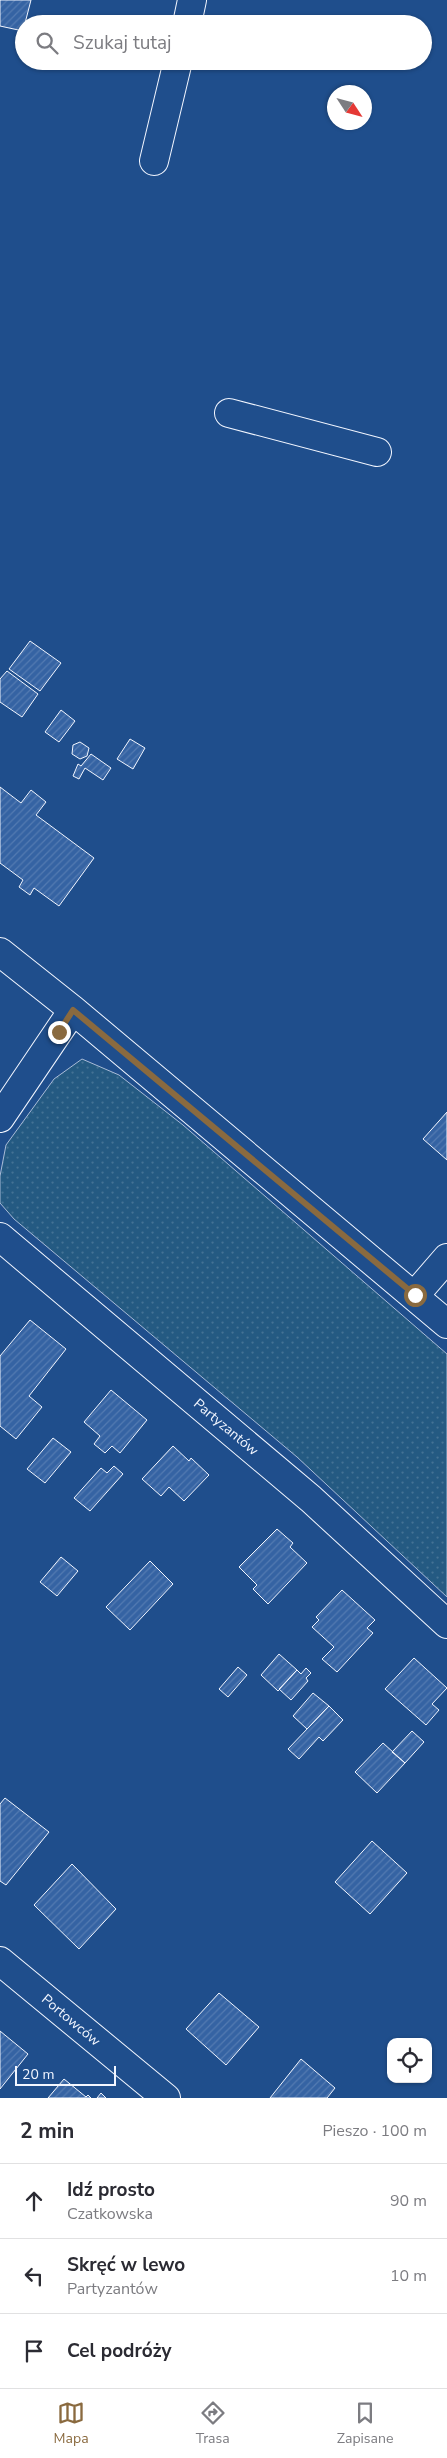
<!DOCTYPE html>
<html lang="pl">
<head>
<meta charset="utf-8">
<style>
	:root { --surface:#fff; --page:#f2f2f3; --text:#2b2b33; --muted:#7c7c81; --line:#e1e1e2; --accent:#8a6a3f }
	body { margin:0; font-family:"Nunito Sans",sans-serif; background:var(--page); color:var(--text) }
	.controls { position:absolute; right:15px; bottom:15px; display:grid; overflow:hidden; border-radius:10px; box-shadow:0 1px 4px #0004 }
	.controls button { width:45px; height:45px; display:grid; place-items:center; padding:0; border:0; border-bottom:1px solid var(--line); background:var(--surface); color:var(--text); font:25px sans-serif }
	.compass { position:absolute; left:327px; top:85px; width:45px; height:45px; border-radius:50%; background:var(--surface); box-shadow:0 1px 4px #0004; rotate:126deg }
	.scale { position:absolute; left:15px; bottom:12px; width:101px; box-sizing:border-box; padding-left:5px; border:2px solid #f2f6ff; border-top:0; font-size:14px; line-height:18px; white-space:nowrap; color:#f2f6ff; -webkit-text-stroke:4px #1f4e8c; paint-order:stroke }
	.stop { position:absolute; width:15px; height:15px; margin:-11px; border:4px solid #8a6a3f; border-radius:50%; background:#fff }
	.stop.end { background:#8a6a3f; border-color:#fff; box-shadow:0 1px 5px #0008 }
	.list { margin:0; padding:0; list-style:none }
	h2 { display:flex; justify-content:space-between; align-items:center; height:65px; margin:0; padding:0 20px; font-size:21px }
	h2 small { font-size:16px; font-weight:400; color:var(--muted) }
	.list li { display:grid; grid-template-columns:32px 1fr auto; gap:15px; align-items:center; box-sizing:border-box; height:75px; padding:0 20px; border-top:1px solid var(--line) }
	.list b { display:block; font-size:19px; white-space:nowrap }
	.list p { margin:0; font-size:16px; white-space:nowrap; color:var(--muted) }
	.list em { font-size:16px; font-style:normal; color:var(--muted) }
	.icon { flex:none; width:28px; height:28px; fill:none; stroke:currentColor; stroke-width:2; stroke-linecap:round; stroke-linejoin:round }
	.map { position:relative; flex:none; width:447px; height:2098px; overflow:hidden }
	.search { position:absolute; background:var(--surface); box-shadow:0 1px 4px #0004; left:15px; right:15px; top:15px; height:55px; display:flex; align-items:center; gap:12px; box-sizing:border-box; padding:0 18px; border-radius:28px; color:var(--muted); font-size:19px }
	.sheet { height:290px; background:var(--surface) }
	nav { display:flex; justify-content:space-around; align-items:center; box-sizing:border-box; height:70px; border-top:1px solid var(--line); background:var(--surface); font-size:14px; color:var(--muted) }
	nav a { display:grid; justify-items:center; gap:2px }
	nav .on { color:var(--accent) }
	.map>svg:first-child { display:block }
	.grass { fill:url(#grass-dots); stroke:#a8bbd7 }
	.building { fill:url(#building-hatch); stroke:#f2f6ff }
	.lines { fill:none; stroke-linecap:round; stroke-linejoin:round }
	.minor-casing { stroke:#f2f6ff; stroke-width:30 }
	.minor { stroke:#1f4e8c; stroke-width:28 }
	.route { stroke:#8a6a3f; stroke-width:6 }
	.labels { text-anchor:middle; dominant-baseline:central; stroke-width:4; stroke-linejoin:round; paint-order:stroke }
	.street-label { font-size:14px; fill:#f2f6ff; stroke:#1f4e8c }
</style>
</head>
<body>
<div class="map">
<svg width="447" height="2098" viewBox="0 0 447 2098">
	<defs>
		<pattern id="grass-dots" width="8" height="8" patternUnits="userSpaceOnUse" patternTransform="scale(1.25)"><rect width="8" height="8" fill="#245a82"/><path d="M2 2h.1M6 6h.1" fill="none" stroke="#447295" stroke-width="1.8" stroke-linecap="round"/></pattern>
		<pattern id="building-hatch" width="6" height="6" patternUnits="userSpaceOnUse" patternTransform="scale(1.25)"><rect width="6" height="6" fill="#3563a3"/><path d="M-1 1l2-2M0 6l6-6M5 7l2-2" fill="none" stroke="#537ab1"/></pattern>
	</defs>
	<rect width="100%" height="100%" fill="#1f4e8c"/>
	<path class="grass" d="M82 1059 119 1075 183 1125 447 1354V1597L297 1457 14 1219 0 1203V1176L6 1145 54 1079Z"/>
	<path class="building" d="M0 0H31L23 31 0 26Z
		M30 641 61 663 40 691 9 669Z
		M7 671 38 694 22 717 0 702V679Z
		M61 710 75 721 59 742 45 732Z
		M130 739 145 748 133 769 117 759Z
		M80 742 89 748 87 756 80 759 72 754 73 745Z
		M91 754 111 768 103 780 85 768 79 779 73 776 78 764 81 766Z
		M0 787 21 803 31 790 46 802 36 815 94 858 59 906 34 888 30 895 19 887 23 880 0 863Z
		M447 1112V1160L423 1139Z
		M30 1320 66 1349 29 1396 42 1407 16 1439 0 1426V1356Z
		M111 1390 147 1420 120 1453 112 1446 105 1453 94 1444 100 1436 84 1422Z
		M53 1438 71 1452 45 1483 27 1469Z
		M173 1446 189 1461 191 1458 209 1475 184 1501 169 1487 161 1496 142 1479Z
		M114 1466 123 1474 90 1511 74 1498 101 1468 107 1473Z
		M277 1529 293 1543 290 1547 307 1563 268 1604 253 1589 257 1585 239 1567Z
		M61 1557 78 1571 57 1596 40 1582Z
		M150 1561 173 1584 130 1630 106 1607Z
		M342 1590 375 1620 367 1628 373 1633 337 1672 322 1659 334 1647 312 1627 319 1620 316 1617Z
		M279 1654 297 1670 278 1691 261 1675Z
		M414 1658 447 1688 432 1704 439 1710 426 1725 385 1689Z
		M238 1667 247 1675 228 1697 219 1689Z
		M306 1668 311 1673 306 1678 308 1681 291 1700 279 1689 297 1670 301 1674Z
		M313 1693 329 1706 307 1729 293 1716Z
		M329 1706 343 1720 323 1741 319 1737 299 1759 288 1749Z
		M412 1731 424 1742 405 1763 392 1752Z
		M383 1743 405 1763 377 1793 355 1772Z
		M5 1798 49 1832 6 1885 0 1881V1804Z
		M372 1841 407 1873 370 1914 335 1882Z
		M72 1864 116 1909 79 1949 34 1905Z
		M219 1993 259 2027 226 2065 186 2029Z
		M0 2031 28 2054 0 2089Z
		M301 2059 335 2088 327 2098H270Z
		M64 2079 86 2097 88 2095 91 2098H48Z
		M101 2093 106 2098H97Z"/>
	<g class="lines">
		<g class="minor-casing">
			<path id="minor" d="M187 24 192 0
				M154 161 178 61
				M229 413 377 452
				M0 952 73 1010 447 1324
				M0 1118 73 1010
				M0 1237 311 1499 447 1624
				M415 1295 447 1258
				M0 1961 166 2098"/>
		</g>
		<use href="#minor" class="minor"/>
	</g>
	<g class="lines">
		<path class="route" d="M59 1032 73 1010 415 1295"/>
	</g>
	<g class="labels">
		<g class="street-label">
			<text transform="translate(226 1427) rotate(40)">Partyzantów</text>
			<text transform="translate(71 2020) rotate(40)">Portowców</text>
		</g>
	</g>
</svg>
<div class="controls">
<button><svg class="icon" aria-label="locate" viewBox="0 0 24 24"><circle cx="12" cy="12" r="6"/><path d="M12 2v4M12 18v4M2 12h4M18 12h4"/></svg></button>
</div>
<svg class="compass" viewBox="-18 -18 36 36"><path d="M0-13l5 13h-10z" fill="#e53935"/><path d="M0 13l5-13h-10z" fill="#7c7c81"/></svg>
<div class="scale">20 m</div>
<div class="stop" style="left:415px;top:1295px"></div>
<div class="stop end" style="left:59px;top:1032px"></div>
<div class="search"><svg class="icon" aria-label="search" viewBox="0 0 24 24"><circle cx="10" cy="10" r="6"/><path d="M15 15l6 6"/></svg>Szukaj tutaj</div>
</div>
<section class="sheet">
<h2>2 min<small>Pieszo · 100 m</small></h2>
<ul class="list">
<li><svg class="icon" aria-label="ahead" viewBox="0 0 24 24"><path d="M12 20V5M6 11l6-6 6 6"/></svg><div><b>Idź prosto</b><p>Czatkowska</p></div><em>90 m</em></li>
<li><svg class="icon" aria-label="left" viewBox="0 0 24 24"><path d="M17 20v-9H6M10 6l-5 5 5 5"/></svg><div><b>Skręć w lewo</b><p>Partyzantów</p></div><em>10 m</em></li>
<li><svg class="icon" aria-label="arrive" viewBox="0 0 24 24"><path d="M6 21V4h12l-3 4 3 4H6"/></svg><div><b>Cel podróży</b></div></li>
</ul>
</section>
<nav>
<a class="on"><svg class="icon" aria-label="map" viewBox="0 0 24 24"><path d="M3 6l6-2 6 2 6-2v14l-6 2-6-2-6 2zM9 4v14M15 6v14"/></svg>Mapa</a>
<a><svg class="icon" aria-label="directions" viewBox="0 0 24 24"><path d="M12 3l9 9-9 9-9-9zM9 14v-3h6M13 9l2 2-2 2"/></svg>Trasa</a>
<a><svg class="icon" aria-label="saved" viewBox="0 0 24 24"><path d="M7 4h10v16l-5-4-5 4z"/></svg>Zapisane</a>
</nav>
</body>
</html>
